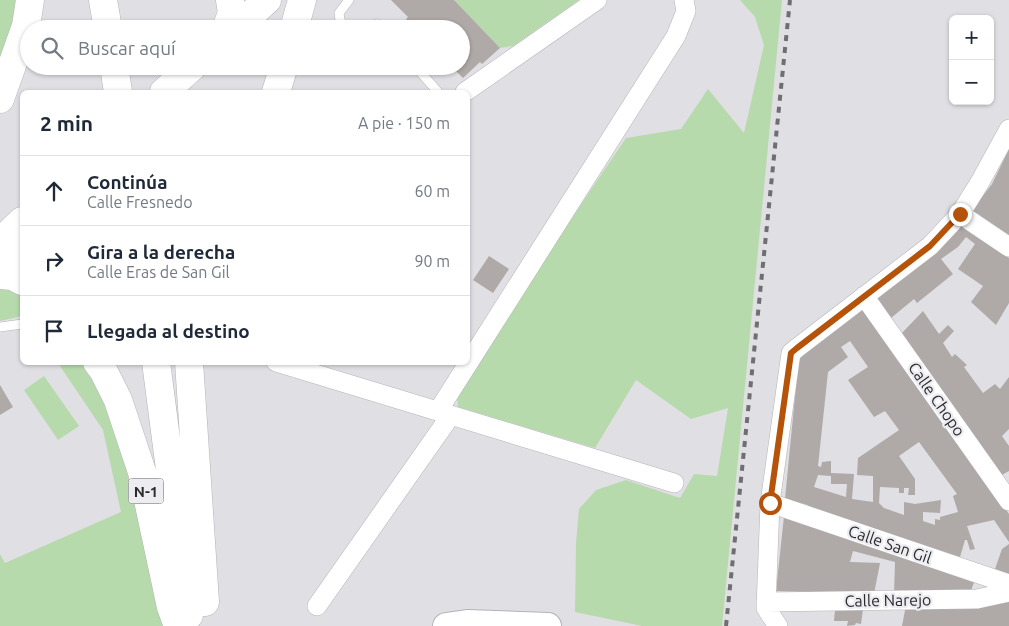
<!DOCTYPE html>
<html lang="es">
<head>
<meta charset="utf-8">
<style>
	:root { --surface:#fff; --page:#f6f6f7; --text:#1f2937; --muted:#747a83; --line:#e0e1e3 }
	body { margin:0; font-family:Ubuntu,sans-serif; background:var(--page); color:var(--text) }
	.controls { position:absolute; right:15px; top:15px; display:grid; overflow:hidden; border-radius:8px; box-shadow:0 1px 4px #0004 }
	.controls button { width:45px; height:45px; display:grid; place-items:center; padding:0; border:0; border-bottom:1px solid var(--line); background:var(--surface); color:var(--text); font:25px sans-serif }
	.stop { position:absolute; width:15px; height:15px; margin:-11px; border:4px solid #b45309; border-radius:50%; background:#fff }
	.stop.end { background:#b45309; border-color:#fff; box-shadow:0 1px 5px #0008 }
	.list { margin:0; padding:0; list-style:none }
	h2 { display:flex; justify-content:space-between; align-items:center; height:65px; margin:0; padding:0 20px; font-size:21px }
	h2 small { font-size:16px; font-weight:400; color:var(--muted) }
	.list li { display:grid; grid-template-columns:32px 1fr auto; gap:15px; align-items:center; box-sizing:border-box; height:70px; padding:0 20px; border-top:1px solid var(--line) }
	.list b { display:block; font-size:19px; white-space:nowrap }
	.list p { margin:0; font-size:16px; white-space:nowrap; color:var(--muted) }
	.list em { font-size:16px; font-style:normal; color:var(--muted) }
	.icon { flex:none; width:28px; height:28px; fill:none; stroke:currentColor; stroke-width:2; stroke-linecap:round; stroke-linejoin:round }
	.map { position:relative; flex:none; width:1009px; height:626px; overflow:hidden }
	.search { position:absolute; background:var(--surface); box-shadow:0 1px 4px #0004; left:20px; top:20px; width:450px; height:55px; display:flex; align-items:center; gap:12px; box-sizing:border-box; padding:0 18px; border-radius:28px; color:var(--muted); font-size:19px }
	.panel { position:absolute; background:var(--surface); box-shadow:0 1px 4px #0004; left:20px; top:90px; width:450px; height:275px; border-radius:8px }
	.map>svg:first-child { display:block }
	.green { fill:#b7daac }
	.building { fill:#afa9a8; fill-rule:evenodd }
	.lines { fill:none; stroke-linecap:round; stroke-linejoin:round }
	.lane-casing { stroke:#b4b3b8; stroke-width:10 }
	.street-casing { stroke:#b4b3b8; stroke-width:20 }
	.secondary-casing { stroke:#b4b3b8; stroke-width:28 }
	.primary-casing { stroke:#b4b3b8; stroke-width:29 }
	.highway-casing { stroke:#b4b3b8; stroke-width:29 }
	.lane { stroke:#fff; stroke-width:9 }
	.street { stroke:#fff; stroke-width:19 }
	.secondary { stroke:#fff; stroke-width:26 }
	.primary { stroke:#fff; stroke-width:28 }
	.highway { stroke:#fff; stroke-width:28 }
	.rail { stroke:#6f6f72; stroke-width:4; stroke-dasharray:6 6; stroke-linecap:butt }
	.route { stroke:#b45309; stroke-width:6 }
	.labels { text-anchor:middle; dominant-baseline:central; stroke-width:4.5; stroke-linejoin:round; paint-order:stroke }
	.shield { fill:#edecf1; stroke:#656568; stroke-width:1 }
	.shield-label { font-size:15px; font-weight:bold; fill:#2b2b2d }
	.street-label { font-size:16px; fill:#2b2b2d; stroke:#edecf1 }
</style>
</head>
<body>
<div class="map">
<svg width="1009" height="626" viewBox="0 0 1009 626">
	<rect width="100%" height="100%" fill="#e0dfe4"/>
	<path class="green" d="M0 0H17L7 54 0 71Z
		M454 0H579L513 46 500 48Z
		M740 0H782L722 626H642L575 612 576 543 579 509 596 490 626 480 680 498 694 474 717 476 728 408 691 419 636 380 595 448 458 407 457 395 563 231 626 138 681 129 708 89 744 133 764 45 755 17Z
		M0 286 22 294V316L0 321Z
		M58 363H82L94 377 114 414 165 626H0V554L5 563 121 512 103 430Z
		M44 376 79 426 58 440 24 390Z"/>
	<path class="building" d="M391 0H454L500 48 482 64 480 62 463 78 451 66H461V29H415L406 19 408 17Z
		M1009 149V235L972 210 992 184Z
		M959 224 1009 258V303L996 325 971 302 983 286 958 269 975 244 966 237 958 247 941 259 953 274 917 303 914 299 891 318 877 299 935 251Z
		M489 256 509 269 493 293 473 280Z
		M864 308 1009 514V542L994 520 967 526 975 549 970 550 967 540H965L960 557 808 507V505L785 499 799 355ZM850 341 868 367 848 380 874 417 885 411 899 430 858 458 857 475 873 476V502L852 499 854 474 831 473V461L822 462 821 467 818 466 828 372 848 357 841 347ZM919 442 957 494 953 496 958 512 940 517V520L935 519V525L923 521V512L940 513 941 500 915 504 904 502V515L884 508 879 503 880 487 899 488V493H904V488H909L908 495H915V479L899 456ZM818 475 831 476V484H847L846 497 814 487Z
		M923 311 939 334 948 325 954 331 943 343 952 357 955 354 967 365 964 367 983 393 995 384 1000 389 1009 377V429L1002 436 1009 446V471L1000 476 902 333Z
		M0 385 13 407 0 415Z
		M784 516 976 577 970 593 894 594 895 562 853 551 850 562 880 563 874 594 776 591Z
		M1009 544V574L995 569 1002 549Z
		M1009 600V626H902L906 605Z
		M863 609 861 624 856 623 855 625 847 626 848 621H834L835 610Z"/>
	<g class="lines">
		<g class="lane-casing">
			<path id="lane" d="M346 29 340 20 339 13 349 0
				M369 29 377 24 381 29
				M415 66 438 92
				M0 327 22 324"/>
		</g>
		<g class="street-casing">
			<path id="street" d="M465 92 597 0
				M960 214 1009 247
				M864 296 1009 501
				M276 362 674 483
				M438 411 676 36 686 11 684 0
				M770 503 1009 584
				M766 602 977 599 1009 592
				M317 606 451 415
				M778 626 766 608 770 503 791 353 797 348 930 246 960 214 980 182 1009 129"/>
		</g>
		<g class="secondary-casing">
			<path id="secondary" d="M446 626 467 623 548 626"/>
		</g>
		<g class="primary-casing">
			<path id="primary" d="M235 29 267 0
				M164 92 193 66
				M0 242 22 221"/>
		</g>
		<g class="highway-casing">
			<path id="highway" d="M103 0 108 29
				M226 29 232 13 230 0
				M294 29 302 0
				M114 66 118 92
				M276 92 284 66
				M0 99 26 26 30 0
				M0 239 22 266
				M0 275 12 276 22 281
				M97 362 103 370 118 400 142 472 171 607 178 626
				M156 362 189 615
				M189 362 205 602"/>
		</g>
		<use href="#lane" class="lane"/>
		<use href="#street" class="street"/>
		<use href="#secondary" class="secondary"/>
		<use href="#primary" class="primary"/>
		<use href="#highway" class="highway"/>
		<path class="rail" d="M726 626 790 0"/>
	</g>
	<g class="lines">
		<path class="route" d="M770 503 791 353 797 348 930 246 960 214"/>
	</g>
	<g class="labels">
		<rect class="shield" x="128.5" y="478.5" width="35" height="25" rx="4"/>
		<g class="shield-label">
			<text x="146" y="491">N-1</text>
		</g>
		<g class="street-label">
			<text transform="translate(937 399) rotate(55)">Calle Chopo</text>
			<text transform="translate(890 544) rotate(19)">Calle San Gil</text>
			<text transform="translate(888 600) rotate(-1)">Calle Narejo</text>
		</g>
	</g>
</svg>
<div class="controls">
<button>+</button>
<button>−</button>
</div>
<div class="stop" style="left:770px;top:503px"></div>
<div class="stop end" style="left:960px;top:214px"></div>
<div class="search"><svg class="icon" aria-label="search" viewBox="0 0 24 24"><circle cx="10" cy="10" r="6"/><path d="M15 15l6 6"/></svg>Buscar aquí</div>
<section class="panel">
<h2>2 min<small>A pie · 150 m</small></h2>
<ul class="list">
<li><svg class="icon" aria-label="ahead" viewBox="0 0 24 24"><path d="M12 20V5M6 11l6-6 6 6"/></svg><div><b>Continúa</b><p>Calle Fresnedo</p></div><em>60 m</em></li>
<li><svg class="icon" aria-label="right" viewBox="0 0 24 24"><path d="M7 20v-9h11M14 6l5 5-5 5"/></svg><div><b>Gira a la derecha</b><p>Calle Eras de San Gil</p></div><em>90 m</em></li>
<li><svg class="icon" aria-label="arrive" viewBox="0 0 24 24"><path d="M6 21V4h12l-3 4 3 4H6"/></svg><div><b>Llegada al destino</b></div></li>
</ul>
</section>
</div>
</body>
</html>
